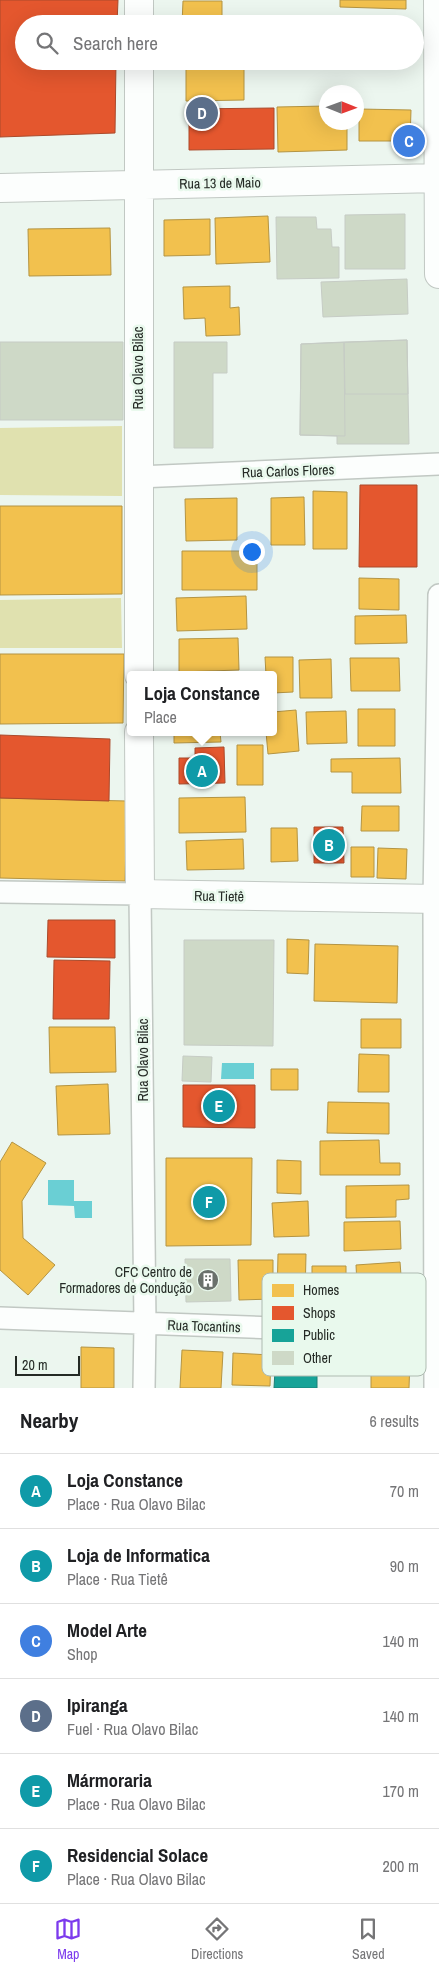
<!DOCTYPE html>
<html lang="en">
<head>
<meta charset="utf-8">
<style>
	:root { --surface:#fff; --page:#f2f2f2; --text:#202124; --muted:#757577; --line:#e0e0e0; --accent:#7c3aed }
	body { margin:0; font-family:"Archivo Narrow",sans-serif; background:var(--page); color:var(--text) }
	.compass { position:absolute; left:319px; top:85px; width:45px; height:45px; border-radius:50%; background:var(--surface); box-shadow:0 5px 20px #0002; rotate:91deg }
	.scale { position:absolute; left:15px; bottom:12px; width:65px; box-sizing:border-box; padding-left:5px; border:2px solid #242a25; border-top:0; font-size:14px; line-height:18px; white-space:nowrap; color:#242a25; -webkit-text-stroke:4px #e9f9ed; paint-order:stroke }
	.you { position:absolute; left:251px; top:551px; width:18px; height:18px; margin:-12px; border:4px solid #fff; border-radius:50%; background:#1a73e8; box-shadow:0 0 0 8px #1a73e833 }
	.badge { display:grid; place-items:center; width:32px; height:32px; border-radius:50%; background:var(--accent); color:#fff; font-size:16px; font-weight:700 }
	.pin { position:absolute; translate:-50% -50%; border:2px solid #fff; box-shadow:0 1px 5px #0006 }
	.popup { position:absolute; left:127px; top:671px; width:150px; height:65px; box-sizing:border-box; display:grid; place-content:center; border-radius:5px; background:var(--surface); filter:drop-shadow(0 1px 4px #0005); font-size:16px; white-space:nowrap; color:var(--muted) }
	.popup b { font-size:19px; color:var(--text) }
	.popup::after { content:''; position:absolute; left:50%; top:100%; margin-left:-10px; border:10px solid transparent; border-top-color:var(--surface) }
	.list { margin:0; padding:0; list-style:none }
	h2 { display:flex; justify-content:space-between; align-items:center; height:65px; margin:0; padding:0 20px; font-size:21px }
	h2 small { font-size:16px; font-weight:400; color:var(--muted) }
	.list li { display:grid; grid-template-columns:32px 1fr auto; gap:15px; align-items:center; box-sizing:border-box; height:75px; padding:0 20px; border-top:1px solid var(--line) }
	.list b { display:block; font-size:19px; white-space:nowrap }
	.list p { margin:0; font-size:16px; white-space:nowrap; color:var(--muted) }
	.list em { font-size:16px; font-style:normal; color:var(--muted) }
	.icon { flex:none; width:28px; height:28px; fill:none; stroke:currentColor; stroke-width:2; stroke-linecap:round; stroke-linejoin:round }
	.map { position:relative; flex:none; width:439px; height:1388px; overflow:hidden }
	.search { position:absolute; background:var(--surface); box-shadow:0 5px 20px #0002; left:15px; right:15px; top:15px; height:55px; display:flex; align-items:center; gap:12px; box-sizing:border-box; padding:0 18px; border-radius:28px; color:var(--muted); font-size:19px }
	.sheet { height:515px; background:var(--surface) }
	nav { display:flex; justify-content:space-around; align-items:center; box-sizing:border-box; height:70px; border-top:1px solid var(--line); background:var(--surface); font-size:14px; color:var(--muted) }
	nav a { display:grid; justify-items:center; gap:2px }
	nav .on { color:var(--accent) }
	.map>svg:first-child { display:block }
	.green { fill:#e0e1af }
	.water { fill:#6acfd4 }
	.homes { fill:#f2c14e; stroke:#b49442 }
	.shops { fill:#e4572e; stroke:#aa4a2b }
	.public { fill:#17a398; stroke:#1b7f76 }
	.building { fill:#ced9c7; stroke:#c6ccc5 }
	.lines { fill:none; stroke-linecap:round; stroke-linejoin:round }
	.minor-casing { stroke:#c1c8c3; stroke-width:24 }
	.major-casing { stroke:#c1c8c3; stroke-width:30 }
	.minor { stroke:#fcfefd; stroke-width:21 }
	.major { stroke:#fcfefd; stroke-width:28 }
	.labels { text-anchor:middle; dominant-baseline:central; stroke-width:5; stroke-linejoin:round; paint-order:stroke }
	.street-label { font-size:14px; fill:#242a25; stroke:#e9f9ed }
	.poi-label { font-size:14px; fill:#242a25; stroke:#e9f9ed; text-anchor:end }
	.key { fill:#e9f9ed; stroke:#aebbb1; stroke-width:1 }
	.key-label { font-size:14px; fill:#242a25 }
</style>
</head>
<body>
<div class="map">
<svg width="439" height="1388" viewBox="0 0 439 1388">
	<rect width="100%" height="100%" fill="#ecf6ef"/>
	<path class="green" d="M122 426V496L0 495V428Z
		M121 598 122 648H0V600Z"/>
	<path class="water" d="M222 1063H254V1079H221Z
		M48 1180H74V1201H92V1218H75L74 1206 48 1205Z"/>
	<path class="homes" d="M340 0H406V9L340 7Z
		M183 1H222V24H182Z
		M351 18 401 19V24H351Z
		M186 64H244V100L186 101Z
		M326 106V122H347V150L278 152 277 107Z
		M359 109 411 110 410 141H359Z
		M268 216 270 262 216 264 215 218Z
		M210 219V255L164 256V220Z
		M110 228 111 275 29 276 28 229Z
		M230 286V308L239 307 240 335 206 336 205 318 184 319 183 287Z
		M313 491 347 492V549H313Z
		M304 497 305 545H271V498Z
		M237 498V540L186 541 185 499Z
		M0 506H122V594L0 595Z
		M182 551H257V590H182Z
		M359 578 399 579V610L359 609Z
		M246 596 247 629 177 631 176 598Z
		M406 615 407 643 355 644V616Z
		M238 638 239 670 179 672V639Z
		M0 654H124L123 723 0 724Z
		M265 657H293V692L273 693V675H266Z
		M350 658H399L400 691H351Z
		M331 659 332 698H300L299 660Z
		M358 709H395V746H358Z
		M296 710 299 751 268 754 266 732H273V712Z
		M346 711 347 743 307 744 306 712Z
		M174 732H220L221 742 174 743Z
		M237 745H263V785H237Z
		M400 758 401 793H352V772H331V759Z
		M245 797 246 832 179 833V798Z
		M0 798 127 801 125 881 0 878Z
		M362 806H399V831H361Z
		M271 828H297L298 861 271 862Z
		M243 839 244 869 187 870 186 841Z
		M351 847H374V877H351Z
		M378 848 407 849 406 879 377 878Z
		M287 939 309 940 308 974 287 973Z
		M315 944 398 946 397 1003 314 1001Z
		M361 1019H401V1048H361Z
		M49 1027H115L116 1072 50 1073Z
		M359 1054 389 1055V1092H358Z
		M271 1069H298V1090H271Z
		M108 1084 110 1134 58 1135 56 1086Z
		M328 1102 389 1103V1134L327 1133Z
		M379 1140 380 1163H400V1175H320V1141Z
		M12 1142 46 1163 22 1201 23 1238 55 1265 28 1295 0 1270V1162Z
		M166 1158H252L251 1245 166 1246Z
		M277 1160 301 1161V1194L277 1193Z
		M409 1185V1199L396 1200V1217L346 1218V1186Z
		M308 1201 309 1236 274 1237 272 1203Z
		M400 1221 401 1249 344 1251V1222Z
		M278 1254H306L305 1298H277Z
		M238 1260H273V1299L239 1300Z
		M400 1262 403 1301 358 1304 356 1265Z
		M312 1266H346V1300H312Z
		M81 1347 114 1348V1388H81Z
		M182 1350 223 1352 221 1388H180Z
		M233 1353 271 1355 270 1386 232 1385Z
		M371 1359H410L409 1388H371Z"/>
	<path class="shops" d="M0 0H118L117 24H24V61H116L115 133 0 137Z
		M274 108V149L189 150V109Z
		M360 485H417V567H359Z
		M0 735 110 739 109 801 0 798Z
		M224 747 225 783 179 784V758H195V748Z
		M314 827H343L344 863H314Z
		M48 920H115V958L47 957Z
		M54 960 110 961 109 1019H53Z
		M183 1085H255V1128L183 1127Z"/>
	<path class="public" d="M275 1370 317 1371V1388H274Z"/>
	<path class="building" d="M405 214V269H345V215Z
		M276 217H316L317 229H331L332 247H339V278L277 279Z
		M407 279 408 314 323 317 321 282Z
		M407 340 409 444H337V436L300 435 301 344Z
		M407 340 408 394H345L344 342Z
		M0 342H123V420H0Z
		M174 342H227V373H213V448H174Z
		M344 342 345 436 300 435 301 344Z
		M184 940H274L273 1046 184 1045Z
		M183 1056 212 1057 211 1082 182 1081Z
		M185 1259H230L231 1301 186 1302Z"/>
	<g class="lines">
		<g class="minor-casing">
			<path id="minor" d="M138 477 439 464
				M0 892 140 894 145 1324 144 1388
				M0 1318 439 1334
				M435 1388 434 899 439 595"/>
		</g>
		<g class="major-casing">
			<path id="major" d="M438 0 439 274
				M139 24V0
				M0 188 439 178
				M139 675V61
				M139 732 140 894 439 899"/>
		</g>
		<use href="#minor" class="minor"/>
		<use href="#major" class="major"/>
	</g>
	<defs>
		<g id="building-disc" transform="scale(1.125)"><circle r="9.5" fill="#6a716c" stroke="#e9f9ed"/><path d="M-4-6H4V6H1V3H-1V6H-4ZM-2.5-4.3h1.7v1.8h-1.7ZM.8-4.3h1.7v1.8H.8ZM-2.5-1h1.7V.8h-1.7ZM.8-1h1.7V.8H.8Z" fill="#fff"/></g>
	</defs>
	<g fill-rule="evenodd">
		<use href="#building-disc" x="208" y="1280"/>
	</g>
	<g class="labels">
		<g class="street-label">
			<text transform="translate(220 183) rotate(-1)">Rua 13 de Maio</text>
			<text transform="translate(138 368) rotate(-90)">Rua Olavo Bilac</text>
			<text transform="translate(288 471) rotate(-2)">Rua Carlos Flores</text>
			<text transform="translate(219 896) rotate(1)">Rua Tietê</text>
			<text transform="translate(143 1060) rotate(-90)">Rua Olavo Bilac</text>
			<text transform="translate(204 1326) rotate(2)">Rua Tocantins</text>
		</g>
		<g class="poi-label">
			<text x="192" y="1272">CFC Centro de<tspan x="192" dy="16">Formadores de Condução</tspan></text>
		</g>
	</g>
	<rect x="262" y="1273" width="164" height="103" rx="8" class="key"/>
	<rect x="272" y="1284" width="22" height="13" fill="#f2c14e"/>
	<rect x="272" y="1306" width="22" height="14" fill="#e4572e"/>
	<rect x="272" y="1329" width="22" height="13" fill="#17a398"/>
	<rect x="272" y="1351" width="22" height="14" fill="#ced9c7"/>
	<g class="key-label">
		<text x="303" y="1295">Homes</text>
		<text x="303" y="1318">Shops</text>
		<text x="303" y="1340">Public</text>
		<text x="303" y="1363">Other</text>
	</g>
</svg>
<svg class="compass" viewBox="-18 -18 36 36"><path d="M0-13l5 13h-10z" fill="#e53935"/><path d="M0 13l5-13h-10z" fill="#757577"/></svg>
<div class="scale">20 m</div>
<div class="you"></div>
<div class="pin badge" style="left:202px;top:771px;background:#0f9aa8">A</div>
<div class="popup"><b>Loja Constance</b>Place</div>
<div class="pin badge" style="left:329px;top:845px;background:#0f9aa8">B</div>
<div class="pin badge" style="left:409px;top:141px;background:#3f7fe0">C</div>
<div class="pin badge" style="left:202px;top:113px;background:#5c6f8a">D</div>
<div class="pin badge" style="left:219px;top:1106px;background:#0f9aa8">E</div>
<div class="pin badge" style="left:209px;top:1202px;background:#0f9aa8">F</div>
<div class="search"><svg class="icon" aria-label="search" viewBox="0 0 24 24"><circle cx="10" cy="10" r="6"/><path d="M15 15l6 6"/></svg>Search here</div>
</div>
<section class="sheet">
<h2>Nearby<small>6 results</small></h2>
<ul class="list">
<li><span class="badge" style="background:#0f9aa8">A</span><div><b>Loja Constance</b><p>Place · Rua Olavo Bilac</p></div><em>70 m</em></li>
<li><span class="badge" style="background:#0f9aa8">B</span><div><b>Loja de Informatica</b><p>Place · Rua Tietê</p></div><em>90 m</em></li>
<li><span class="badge" style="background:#3f7fe0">C</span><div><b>Model Arte</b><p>Shop</p></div><em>140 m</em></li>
<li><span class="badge" style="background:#5c6f8a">D</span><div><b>Ipiranga</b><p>Fuel · Rua Olavo Bilac</p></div><em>140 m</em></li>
<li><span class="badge" style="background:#0f9aa8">E</span><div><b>Mármoraria</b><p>Place · Rua Olavo Bilac</p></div><em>170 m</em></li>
<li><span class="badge" style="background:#0f9aa8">F</span><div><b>Residencial Solace</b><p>Place · Rua Olavo Bilac</p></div><em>200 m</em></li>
</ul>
</section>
<nav>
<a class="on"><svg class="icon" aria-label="map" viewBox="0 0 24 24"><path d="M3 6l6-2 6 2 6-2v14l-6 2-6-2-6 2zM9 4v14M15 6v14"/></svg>Map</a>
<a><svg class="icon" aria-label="directions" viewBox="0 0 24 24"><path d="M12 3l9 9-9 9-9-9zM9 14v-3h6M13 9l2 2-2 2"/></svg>Directions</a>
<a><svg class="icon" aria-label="saved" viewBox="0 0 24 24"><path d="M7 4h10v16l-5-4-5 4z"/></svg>Saved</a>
</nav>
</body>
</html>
